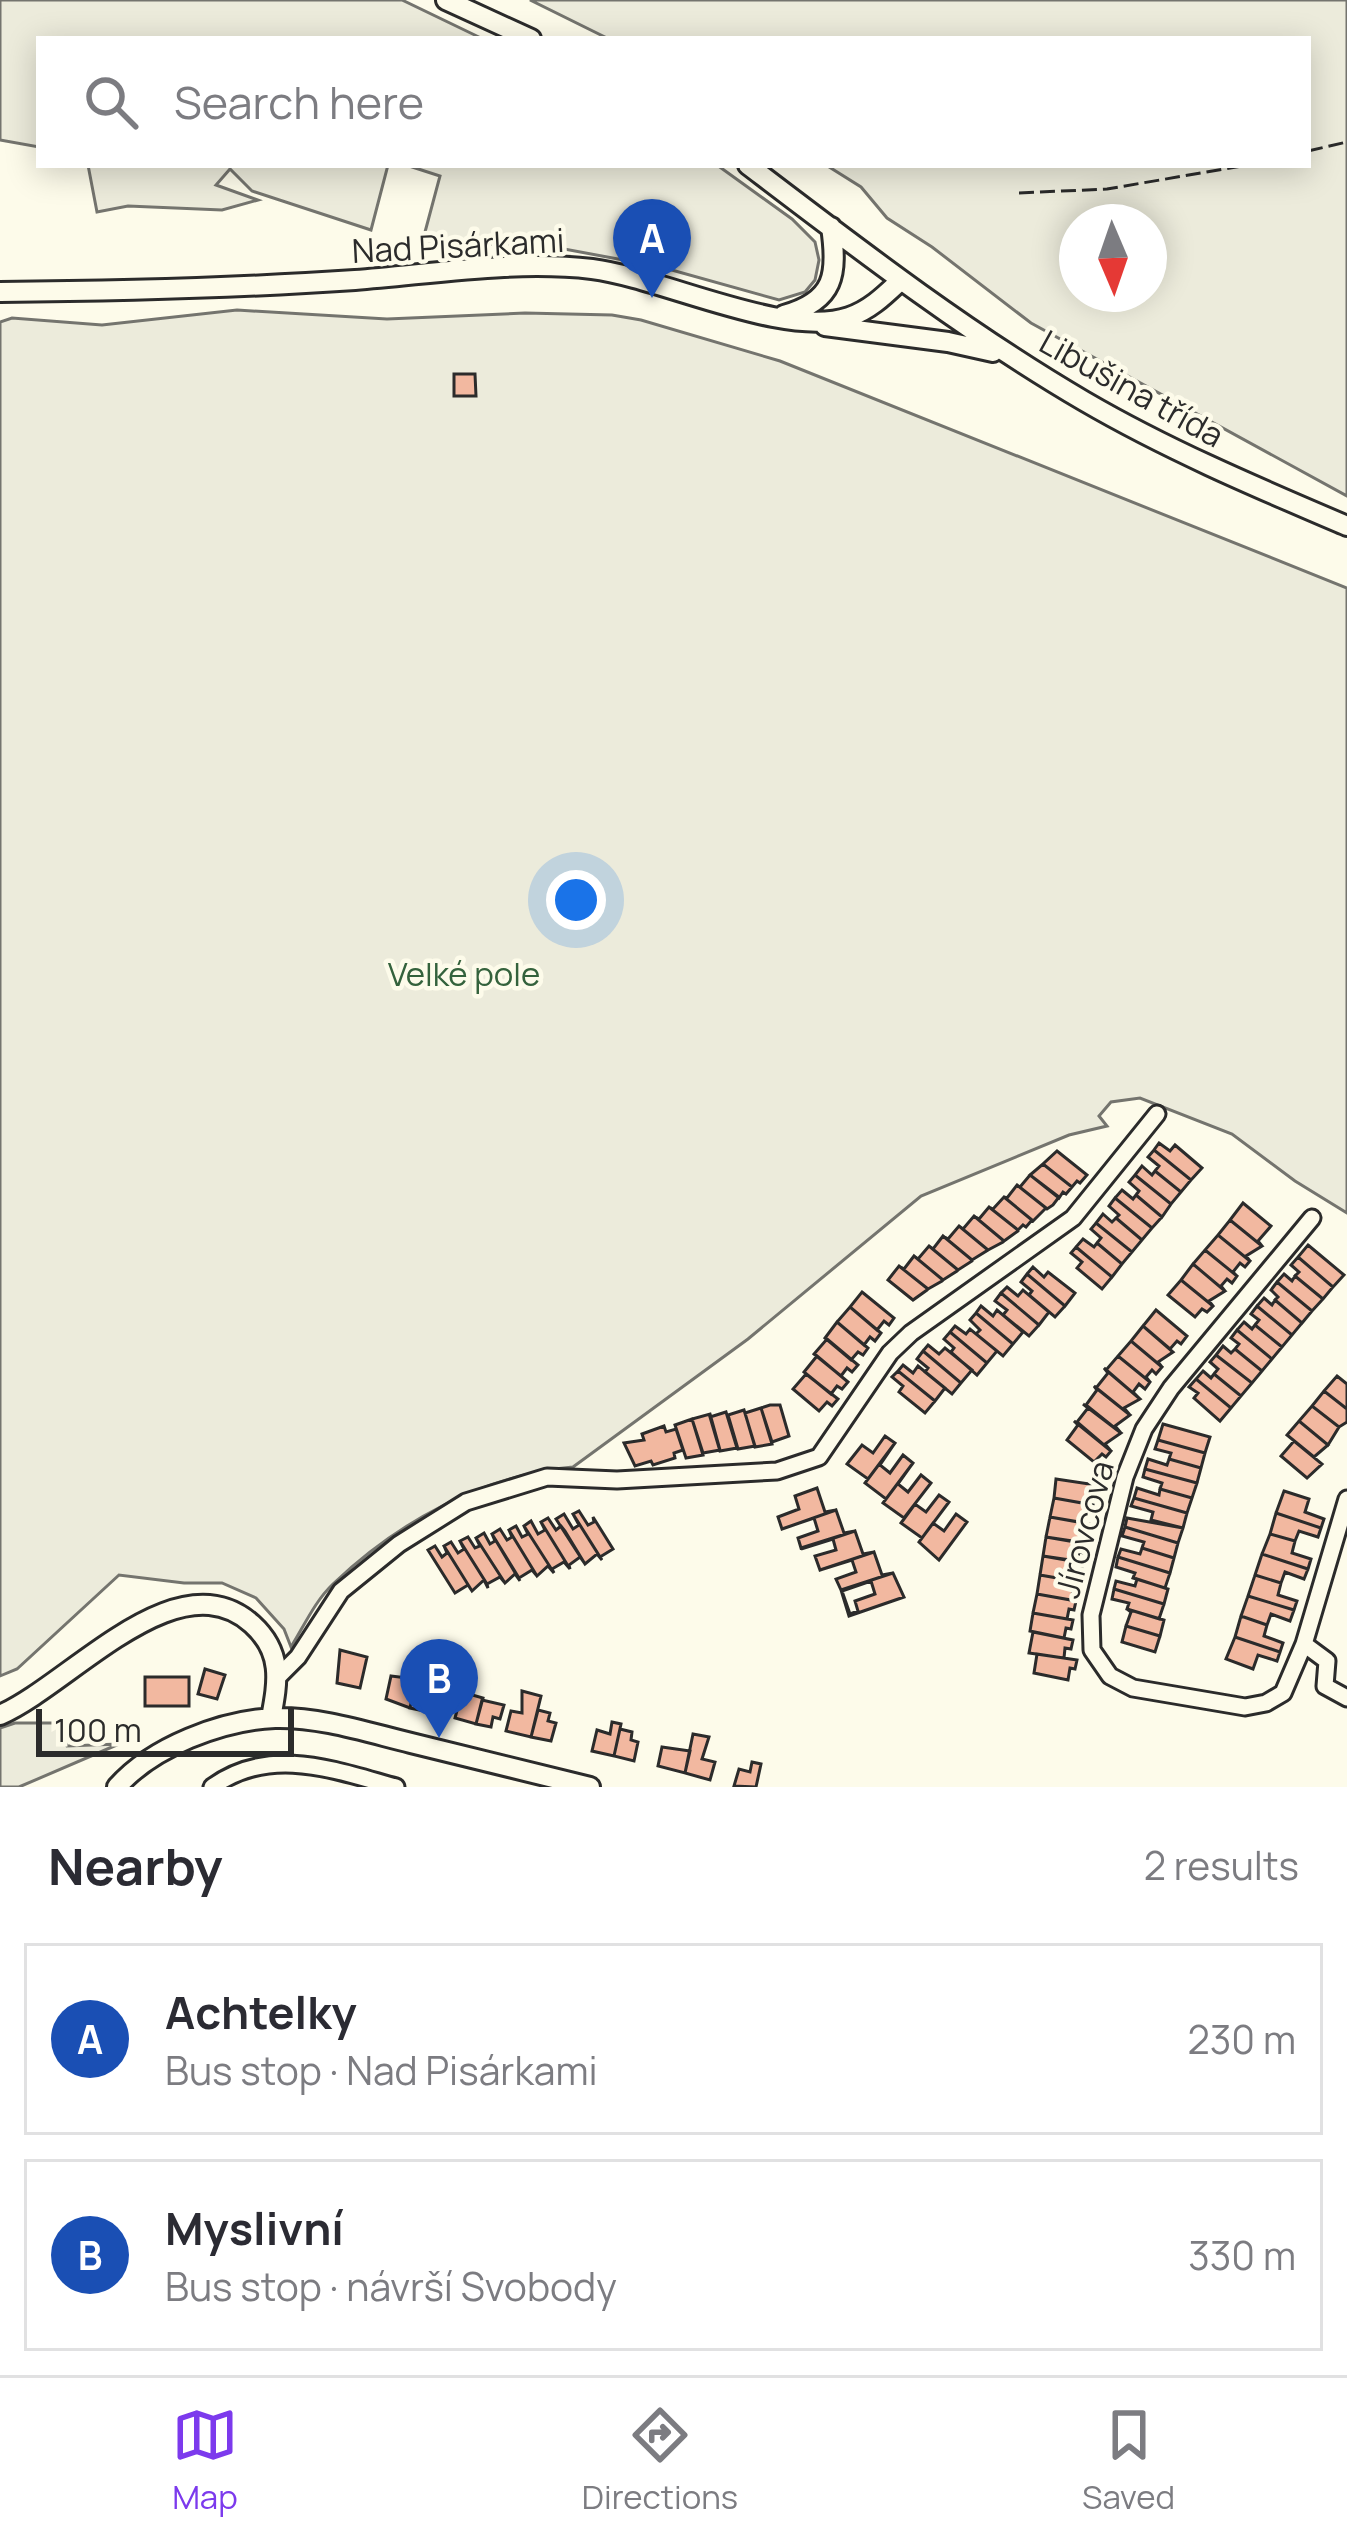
<!DOCTYPE html>
<html lang="en">
<head>
<meta charset="utf-8">
<style>
	:root { --surface:#fff; --page:#f7f7f7; --text:#2b2b33; --muted:#7c7c81; --line:#e1e1e2; --accent:#7c3aed }
	body { margin:0; font-family:Manrope,sans-serif; background:var(--page); color:var(--text) }
	.compass { position:absolute; left:1059px; top:204px; width:108px; height:108px; border-radius:50%; background:var(--surface); box-shadow:0 6px 30px #0003; rotate:178deg }
	.scale { position:absolute; left:36px; bottom:30px; width:258px; box-sizing:border-box; padding-left:12px; border:6px solid #2b2b2b; border-top:0; font-size:33px; line-height:42px; white-space:nowrap; color:#2b2b2b; -webkit-text-stroke:9px #fdfbea; paint-order:stroke }
	.you { position:absolute; left:576px; top:900px; width:42px; height:42px; margin:-30px; border:9px solid #fff; border-radius:50%; background:#1a73e8; box-shadow:0 0 0 18px #1a73e833 }
	.badge { display:grid; place-items:center; width:78px; height:78px; border-radius:50%; background:var(--accent); color:#fff; font-size:39px; font-weight:700 }
	.pin { position:absolute; translate:-50% -99px; filter:drop-shadow(0 3px 6px #0008) }
	.pin::after { content:''; position:absolute; top:63px; width:42px; height:36px; background:inherit; clip-path:polygon(0 0,100% 0,50% 100%) }
	.list { margin:0; padding:0; list-style:none }
	h2 { display:flex; justify-content:space-between; align-items:center; height:156px; margin:0; padding:0 48px; font-size:51px }
	h2 small { font-size:39px; font-weight:400; color:var(--muted) }
	.list li { display:grid; grid-template-columns:78px 1fr auto; gap:36px; align-items:center; box-sizing:border-box; height:192px; margin:0 24px 24px; padding:0 24px; border:3px solid var(--line); border-radius:0px }
	.list b { display:block; font-size:45px; white-space:nowrap }
	.list p { margin:0; font-size:39px; white-space:nowrap; color:var(--muted) }
	.list em { font-size:39px; font-style:normal; color:var(--muted) }
	.icon { flex:none; width:66px; height:66px; fill:none; stroke:currentColor; stroke-width:2; stroke-linecap:round; stroke-linejoin:round }
	.map { position:relative; flex:none; width:1347px; height:1787px; overflow:hidden }
	.search { position:absolute; background:var(--surface); box-shadow:0 6px 30px #0003; left:36px; right:36px; top:36px; height:132px; display:flex; align-items:center; gap:30px; box-sizing:border-box; padding:0 42px; border-radius:0px; color:var(--muted); font-size:45px }
	.sheet { height:588px; background:var(--surface) }
	nav { display:flex; justify-content:space-around; align-items:center; box-sizing:border-box; height:168px; border-top:3px solid var(--line); background:var(--surface); font-size:33px; color:var(--muted) }
	nav a { display:grid; justify-items:center; gap:6px }
	nav .on { color:var(--accent) }
	.map>svg:first-child { display:block }
	.green { fill:#ecebdb; stroke:#74746e; stroke-width:3; fill-rule:evenodd }
	.building { fill:#f2b8a0; stroke:#2b2b2b; stroke-width:3; fill-rule:evenodd }
	.lines { fill:none; stroke-linecap:round; stroke-linejoin:round }
	.minor-casing { stroke:#2b2b2b; stroke-width:21 }
	.tertiary-casing { stroke:#2b2b2b; stroke-width:24 }
	.minor { stroke:#fdfbea; stroke-width:15 }
	.tertiary { stroke:#fdfbea; stroke-width:18 }
	.fence { stroke:#2b2b2b; stroke-width:3; stroke-dasharray:15 6; stroke-linecap:butt }
	.labels { text-anchor:middle; dominant-baseline:central; stroke-width:9; stroke-linejoin:round; paint-order:stroke }
	.street-label { font-size:33px; fill:#2b2b2b; stroke:#fdfbea }
	.park-label { font-size:33px; fill:#34623c; stroke:#fdfbea }
</style>
</head>
<body>
<div class="map">
<svg width="1347" height="1787" viewBox="0 0 1347 1787">
	<rect width="100%" height="100%" fill="#fdfbea"/>
	<path class="green" d="M0 0H402L483 39H39V147L0 140Z
		M530 0H1347V496L1031 323 932 247 887 218 861 187 826 165H1308V39H609ZM1077 222H1149V294H1077Z
		M88 165H388L371 230 252 191 230 169 216 185 258 200 222 210 128 206 97 212Z
		M406 165H717L792 219 815 242 819 260 815 280 805 292 779 300 661 267 532 243 421 247 440 176Z
		M237 310 387 319 525 313 612 315 641 320 780 361 1347 588V1213L1295 1181 1232 1134 1140 1098 1111 1102 1099 1116 1107 1126 1069 1135 921 1196 748 1339 573 1467C483 1475 398 1522 333 1584 315 1601 304 1626 291 1647L284 1629 256 1598 222 1583H184L119 1575 17 1669 0 1676V322L12 318 102 325Z
		M15 1723H57L67 1746 119 1744 19 1787H0V1728Z"/>
	<path class="building" d="M454 374H475L476 396H454Z
		M1159 1143 1170 1151 1175 1145 1202 1168 1191 1180 1154 1150Z
		M1154 1150 1191 1180 1181 1192 1155 1171 1159 1166 1148 1157Z
		M1057 1151 1087 1175 1080 1183 1077 1181 1072 1187 1043 1164Z
		M1043 1164 1072 1187 1066 1194 1063 1192 1059 1198 1030 1175Z
		M1142 1166 1152 1175 1155 1171 1181 1192 1171 1204 1135 1175Z
		M1030 1175 1059 1197 1053 1205 1047 1209 1017 1185 1020 1187Z
		M1135 1175 1171 1204 1162 1217 1136 1195 1139 1191 1129 1182Z
		M1017 1185 1046 1208 1033 1221 1004 1197 1007 1198Z
		M1122 1190 1133 1199 1136 1195 1162 1217 1152 1228 1115 1198Z
		M1004 1197 1032 1220 1026 1227 1023 1225 1018 1230 989 1207 993 1209Z
		M1115 1198 1152 1228 1142 1240 1116 1218 1119 1215 1109 1206Z
		M1243 1203 1271 1226 1258 1241 1262 1246 1230 1220Z
		M989 1207 1018 1230V1231L1004 1241 974 1216 979 1219Z
		M1103 1214 1112 1222 1116 1218 1142 1240 1132 1252 1096 1223Z
		M974 1216 1004 1241 1003 1242 988 1250 959 1226 963 1229Z
		M1230 1220 1262 1246 1246 1256 1250 1261 1218 1235Z
		M1096 1223 1132 1252 1122 1264 1097 1243 1101 1238 1091 1229Z
		M959 1226 988 1250 972 1260 943 1236 948 1239Z
		M1218 1235 1250 1261 1245 1267 1240 1263 1233 1272 1237 1276 1205 1250Z
		M943 1236 972 1260V1261L958 1270 929 1246 933 1249Z
		M1083 1239 1094 1247 1097 1243 1122 1264 1112 1277 1076 1247Z
		M1308 1245 1344 1275 1333 1287 1298 1257Z
		M929 1246 958 1270 957 1271 943 1280 914 1256 918 1259Z
		M1076 1247 1112 1277 1102 1289 1077 1268 1082 1262 1071 1253Z
		M1205 1250 1237 1276 1232 1283 1227 1279 1221 1286 1225 1291 1193 1264Z
		M914 1256 943 1280 942 1281 928 1289 899 1266 904 1269Z
		M1298 1257 1333 1287 1323 1299 1295 1276 1299 1272 1291 1265Z
		M1193 1264 1225 1291 1209 1301 1213 1306 1181 1280Z
		M899 1266 928 1289 927 1290 913 1300 888 1280Z
		M1033 1267 1044 1277 1048 1272 1075 1293 1065 1306 1027 1274Z
		M1027 1274 1065 1306 1055 1317 1029 1295 1032 1291 1021 1282Z
		M1284 1274 1292 1281 1295 1276 1323 1299 1312 1311 1277 1282Z
		M1181 1280 1213 1306 1207 1312 1202 1309 1195 1317 1168 1295Z
		M1277 1282 1312 1311 1302 1323 1275 1300 1278 1297 1271 1290Z
		M1007 1287 1018 1296 1023 1290 1049 1312 1039 1325 1001 1293Z
		M862 1292 894 1318 889 1325 884 1321 877 1330 850 1307Z
		M1001 1293 1039 1325 1029 1336 1003 1315 1007 1310 995 1301Z
		M1264 1298 1272 1305 1275 1300 1302 1323 1292 1335 1257 1306Z
		M981 1306 993 1316 997 1310 1023 1332 1013 1344 976 1313Z
		M1257 1306 1292 1335 1282 1347 1255 1325 1259 1320 1251 1314Z
		M850 1307 881 1333 875 1341 870 1337 864 1345 837 1322Z
		M1156 1310 1187 1336 1181 1344 1177 1341 1170 1349 1143 1326Z
		M976 1313 1013 1344 1003 1356 976 1334 980 1330 970 1320Z
		M837 1322 868 1348 863 1355 858 1352 851 1360 825 1338Z
		M1244 1322 1252 1329 1255 1325 1282 1347 1272 1359 1237 1330Z
		M955 1326 966 1334 970 1329 997 1351 987 1363 950 1332Z
		M1143 1326 1173 1352 1158 1362 1162 1367 1131 1341Z
		M1237 1330 1272 1359 1262 1371 1235 1349 1239 1344 1231 1338Z
		M950 1332 987 1363 977 1375 951 1352 954 1348 944 1339Z
		M827 1339 858 1365 852 1372 847 1368 841 1376 814 1354Z
		M1131 1341 1162 1367 1156 1374 1152 1370 1146 1377 1150 1382 1118 1356Z
		M928 1345 939 1354 945 1348 972 1370 961 1383 923 1351Z
		M1223 1346 1231 1353 1235 1349 1262 1371 1252 1383 1216 1355Z
		M923 1351 961 1383 952 1394 925 1372 928 1368 917 1359Z
		M1216 1355 1252 1383 1241 1396 1214 1374 1218 1369 1210 1362Z
		M817 1356 848 1382 842 1389 837 1386 831 1394 804 1372Z
		M1118 1356 1150 1382 1145 1389 1139 1384 1133 1392 1140 1399 1106 1370Z
		M903 1365 913 1373 918 1366 945 1388 935 1401 898 1371Z
		M1104 1368 1140 1399 1124 1408 1130 1415 1096 1388 1108 1373Z
		M898 1371 935 1401 925 1413 899 1392 903 1386 892 1377Z
		M1203 1371 1211 1378 1214 1374 1241 1396 1231 1408 1196 1379Z
		M806 1374 838 1399 832 1406 827 1402 819 1411 793 1389Z
		M1337 1376 1347 1384V1409L1324 1391Z
		M1196 1379 1231 1408 1220 1421 1194 1398 1198 1393 1189 1387Z
		M1094 1386 1130 1415 1115 1426 1121 1433 1086 1405 1097 1390Z
		M1324 1391 1347 1409V1422L1339 1427 1312 1406Z
		M1083 1404 1121 1433 1105 1444 1111 1451 1077 1422 1088 1408Z
		M770 1405H780L789 1436 772 1442 761 1408Z
		M1312 1406 1339 1427 1328 1445 1299 1421Z
		M761 1408 772 1444 755 1447 745 1413Z
		M744 1410 755 1446 738 1449 728 1415Z
		M726 1412 737 1448 720 1451 710 1417Z
		M710 1414 720 1450 703 1453 692 1419Z
		M692 1419 703 1455 686 1458 675 1425Z
		M1074 1421 1111 1451 1106 1457 1102 1454 1094 1462 1067 1440 1078 1425Z
		M1299 1421 1328 1445 1314 1457 1287 1435Z
		M1163 1424 1210 1437 1205 1453 1158 1440Z
		M664 1426 666 1432 676 1429 683 1450 674 1453 675 1458 653 1465 651 1461 635 1466 624 1443 644 1440 642 1434Z
		M885 1436 895 1443 868 1479 847 1464 862 1445 873 1453Z
		M1158 1440 1205 1453 1201 1468 1169 1459 1171 1453 1155 1449Z
		M1294 1441 1322 1464 1307 1478 1281 1456Z
		M895 1443 880 1465 890 1473 903 1455 913 1463 886 1499 865 1483Z
		M1148 1459 1167 1465 1169 1459 1201 1468 1197 1483 1145 1469Z
		M913 1463 898 1484 908 1492 921 1475 931 1483 904 1518 883 1503Z
		M1145 1469 1197 1483 1192 1498 1160 1489 1162 1483 1143 1477Z
		M1056 1479 1096 1485 1095 1494H1090L1088 1504 1054 1498Z
		M817 1488 825 1512 836 1510 782 1529 778 1517 799 1509 795 1496Z
		M1137 1488 1159 1495 1160 1489 1192 1498 1187 1513 1134 1498Z
		M1284 1491 1309 1499 1305 1512 1324 1519 1321 1528 1276 1513Z
		M939 1495 949 1502 922 1538 901 1523 915 1504 926 1512Z
		M1054 1498 1093 1505 1092 1514 1086 1513 1085 1523 1050 1517Z
		M1134 1498 1187 1513 1183 1528 1151 1520 1153 1512 1131 1506Z
		M836 1510 844 1533 855 1531 801 1548 798 1538 818 1531 814 1518 782 1529Z
		M579 1511 588 1525 594 1522 593 1517 613 1549 600 1557 573 1514Z
		M1276 1513 1321 1528 1318 1537 1299 1531 1295 1541 1270 1534Z
		M564 1514 573 1529 579 1525 573 1514 602 1560 597 1554 585 1564 556 1519Z
		M956 1514 967 1522 939 1560 919 1542 933 1523 944 1531Z
		M1050 1517 1089 1524 1088 1533 1083 1532 1081 1543 1046 1537Z
		M548 1518 556 1530 561 1526 565 1531 585 1564 580 1557 569 1565 570 1569 541 1522Z
		M1127 1518 1183 1528 1178 1543 1125 1527Z
		M531 1521 538 1534 545 1530 541 1522 570 1569 564 1562 552 1569 554 1573 524 1526Z
		M516 1526 522 1537 528 1534 524 1526 554 1573 548 1566 537 1576 509 1530Z
		M1125 1527 1178 1543 1174 1558 1142 1548 1144 1542 1122 1536Z
		M500 1529 507 1540 512 1537 509 1530 537 1576 532 1570 519 1578 492 1534Z
		M855 1531 863 1554 874 1552 820 1570 815 1556 836 1550 833 1539 801 1549Z
		M484 1533 490 1544 495 1541 492 1534 520 1581 515 1574 505 1583 476 1538Z
		M1270 1534 1295 1541 1292 1553 1311 1559 1308 1569 1262 1554Z
		M468 1537 475 1548 480 1546 476 1538 505 1583 500 1577 487 1584 460 1541Z
		M1046 1537 1086 1543 1084 1553 1079 1552 1077 1561 1043 1556Z
		M460 1541 487 1584 488 1588 484 1580 472 1591 444 1546 451 1542 458 1553 464 1549Z
		M435 1546 442 1557 447 1553 444 1546 472 1591 468 1585 455 1593 428 1550Z
		M1142 1548 1174 1558 1170 1573 1118 1557 1121 1549 1140 1554Z
		M874 1552 882 1575 893 1573 841 1590 836 1579 856 1572 852 1560 820 1570Z
		M1262 1554 1308 1569 1304 1579 1285 1572 1281 1583 1255 1575Z
		M1043 1556 1083 1563 1081 1572 1076 1571 1074 1581 1040 1575Z
		M1118 1557 1170 1573 1165 1588 1133 1578 1135 1573 1116 1567Z
		M893 1573 904 1597 849 1616 841 1590ZM871 1581 875 1594 855 1601 858 1611 850 1614 842 1591Z
		M1040 1575 1080 1582 1078 1591 1073 1590 1071 1600 1037 1594Z
		M1255 1575 1281 1583 1278 1595 1297 1601 1294 1610 1248 1596Z
		M1137 1579 1168 1589 1164 1604 1114 1589 1116 1581 1135 1586Z
		M1114 1589 1164 1604 1159 1619 1127 1609 1129 1603 1112 1599Z
		M1037 1594 1076 1601 1074 1610 1069 1609 1067 1619 1033 1613Z
		M1248 1596 1294 1610 1290 1621 1271 1614 1267 1625 1241 1616Z
		M1127 1609 1164 1620 1160 1636 1126 1626 1131 1612Z
		M1033 1613 1073 1620 1071 1629 1066 1628 1064 1638 1030 1631Z
		M1241 1616 1267 1625 1264 1636 1283 1643 1280 1652 1235 1637Z
		M1126 1626 1160 1636 1155 1652 1122 1642Z
		M1033 1632 1073 1640 1071 1649 1065 1648 1064 1658 1029 1653Z
		M1235 1637 1280 1652 1277 1661 1258 1655 1253 1669 1226 1659Z
		M340 1650 367 1657 360 1688 337 1683Z
		M1037 1654 1077 1660 1075 1669 1070 1668 1068 1680 1034 1673Z
		M205 1669 225 1675 217 1699 198 1694Z
		M391 1676 416 1679 410 1708 386 1699Z
		M145 1677H189V1706H145Z
		M416 1682 435 1686 429 1712 410 1708Z
		M522 1691 541 1696 531 1737 506 1731 511 1711 522 1713Z
		M462 1692 483 1698 476 1724 455 1718Z
		M482 1700 504 1705 500 1719 493 1717 491 1727 476 1724Z
		M538 1710 550 1713 548 1721 556 1723 551 1741 531 1737Z
		M612 1722 621 1724 614 1756 592 1751 597 1730 610 1734Z
		M620 1729 632 1732 631 1740 638 1742 634 1761 614 1756Z
		M693 1734 709 1737 702 1759 715 1762 710 1780 685 1773Z
		M662 1747 690 1751 685 1773 658 1766Z
		M752 1762 761 1764 756 1787 734 1786 739 1769 750 1772Z"/>
	<g class="lines">
		<g class="minor-casing">
			<path id="minor" d="M1312 1218 1171 1388 1144 1429 1125 1477 1091 1615 1092 1650 1110 1676 1133 1688 1245 1707 1266 1703 1283 1693 1304 1644 1347 1499
				M1304 1644 1327 1661 1325 1686 1347 1698
				M278 1677 298 1657 341 1591 399 1544 466 1502 547 1477 617 1480 777 1471 819 1457 890 1353 911 1333 1073 1218 1157 1114
				M212 1787C270 1745 334 1770 396 1787"/>
		</g>
		<g class="tertiary-casing">
			<path id="tertiary" d="M446 0 531 39
				M748 165C857 248 966 332 1084 401 1168 450 1258 488 1347 526
				M0 292C119 291 237 288 355 280 433 274 514 260 592 269 663 278 785 339 849 317 870 310 885 295 901 280
				M784 315C835 301 838 274 831 227
				M825 326 948 342 993 352
				M0 1715C71 1684 177 1557 252 1624 283 1652 278 1681 271 1718
				M117 1787C152 1747 222 1720 275 1718 321 1717 366 1732 411 1743 470 1758 530 1772 590 1787"/>
		</g>
		<use href="#minor" class="minor"/>
		<use href="#tertiary" class="tertiary"/>
		<path class="fence" d="M1308 151 1347 142
			M1019 193 1107 189 1248 165"/>
	</g>
	<g class="labels">
		<g class="street-label">
			<text transform="translate(458 245) rotate(-3)">Nad Pisárkami</text>
			<text transform="translate(1132 388) rotate(29)">Libušina třída</text>
			<text transform="translate(1084 1529) rotate(-75)">Jírovcova</text>
		</g>
		<g class="park-label">
			<text x="464" y="973">Velké pole</text>
		</g>
	</g>
</svg>
<svg class="compass" viewBox="-18 -18 36 36"><path d="M0-13l5 13h-10z" fill="#e53935"/><path d="M0 13l5-13h-10z" fill="#7c7c81"/></svg>
<div class="scale">100 m</div>
<div class="you"></div>
<div class="pin badge" style="left:652px;top:298px;background:#1a4fb4">A</div>
<div class="pin badge" style="left:439px;top:1738px;background:#1a4fb4">B</div>
<div class="search"><svg class="icon" aria-label="search" viewBox="0 0 24 24"><circle cx="10" cy="10" r="6"/><path d="M15 15l6 6"/></svg>Search here</div>
</div>
<section class="sheet">
<h2>Nearby<small>2 results</small></h2>
<ul class="list">
<li><span class="badge" style="background:#1a4fb4">A</span><div><b>Achtelky</b><p>Bus stop · Nad Pisárkami</p></div><em>230 m</em></li>
<li><span class="badge" style="background:#1a4fb4">B</span><div><b>Myslivní</b><p>Bus stop · návrší Svobody</p></div><em>330 m</em></li>
</ul>
</section>
<nav>
<a class="on"><svg class="icon" aria-label="map" viewBox="0 0 24 24"><path d="M3 6l6-2 6 2 6-2v14l-6 2-6-2-6 2zM9 4v14M15 6v14"/></svg>Map</a>
<a><svg class="icon" aria-label="directions" viewBox="0 0 24 24"><path d="M12 3l9 9-9 9-9-9zM9 14v-3h6M13 9l2 2-2 2"/></svg>Directions</a>
<a><svg class="icon" aria-label="saved" viewBox="0 0 24 24"><path d="M7 4h10v16l-5-4-5 4z"/></svg>Saved</a>
</nav>
</body>
</html>
